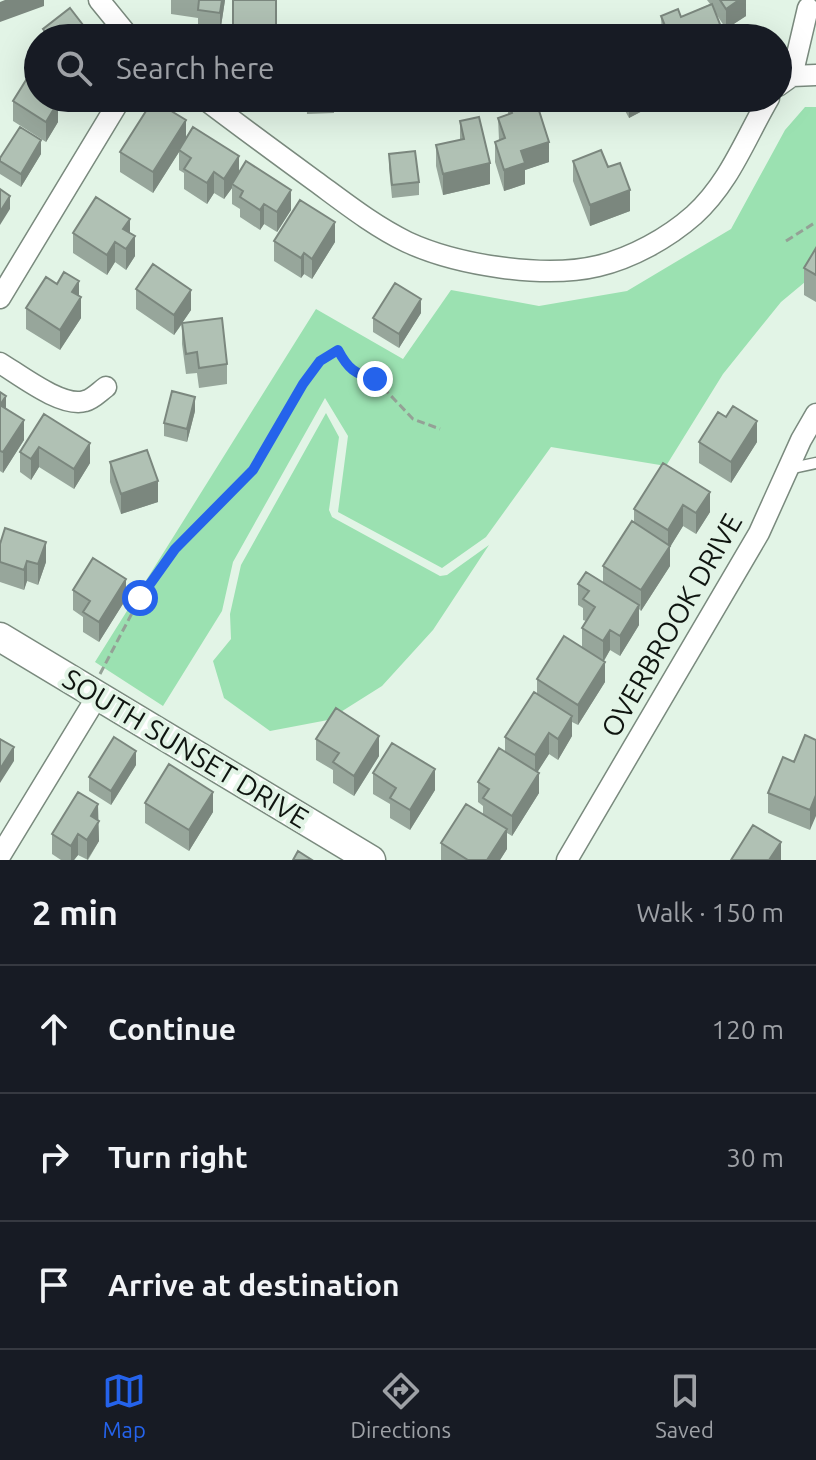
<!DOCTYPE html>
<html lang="en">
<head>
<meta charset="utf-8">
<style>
	:root { --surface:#171b24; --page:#20242c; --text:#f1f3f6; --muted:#9ea1a6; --line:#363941; --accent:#2563eb }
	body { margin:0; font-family:Ubuntu,sans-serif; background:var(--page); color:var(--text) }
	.stop { position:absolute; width:24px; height:24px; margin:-18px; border:6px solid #2563eb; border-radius:50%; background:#fff }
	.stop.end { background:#2563eb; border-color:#fff; box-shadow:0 2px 8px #0008 }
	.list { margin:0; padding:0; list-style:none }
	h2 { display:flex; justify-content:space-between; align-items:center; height:104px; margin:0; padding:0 32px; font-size:34px }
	h2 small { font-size:26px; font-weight:400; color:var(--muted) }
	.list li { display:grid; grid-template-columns:52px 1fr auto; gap:24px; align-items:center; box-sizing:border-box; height:128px; padding:0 32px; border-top:2px solid var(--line) }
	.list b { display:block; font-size:30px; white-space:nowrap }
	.list em { font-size:26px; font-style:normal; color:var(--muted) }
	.icon { flex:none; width:44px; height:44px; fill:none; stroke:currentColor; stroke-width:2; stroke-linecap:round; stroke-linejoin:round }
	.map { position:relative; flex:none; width:816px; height:860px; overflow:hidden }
	.search { position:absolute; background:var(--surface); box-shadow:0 8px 32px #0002; left:24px; right:24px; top:24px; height:88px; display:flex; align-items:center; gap:20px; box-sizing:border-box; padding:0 28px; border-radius:44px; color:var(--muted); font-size:30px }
	.sheet { height:488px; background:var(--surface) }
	nav { display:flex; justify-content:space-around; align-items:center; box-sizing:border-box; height:112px; border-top:2px solid var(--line); background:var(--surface); font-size:22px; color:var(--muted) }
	nav a { display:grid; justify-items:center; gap:4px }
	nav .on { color:var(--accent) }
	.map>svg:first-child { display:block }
	.green { fill:#9be1b1 }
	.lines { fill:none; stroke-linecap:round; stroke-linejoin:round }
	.lane-casing { stroke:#7a8a7e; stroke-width:13 }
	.street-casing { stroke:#7a8a7e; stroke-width:23 }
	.secondary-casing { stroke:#7a8a7e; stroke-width:31 }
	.path { stroke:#94a196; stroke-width:3; stroke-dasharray:8 4; stroke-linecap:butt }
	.lane { stroke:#fff; stroke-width:10 }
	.street { stroke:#fff; stroke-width:20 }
	.secondary { stroke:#fff; stroke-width:28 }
	.wall { fill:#97a69b }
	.shaded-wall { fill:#7b877e }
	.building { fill:#b0c1b4; stroke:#7b877e; stroke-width:2 }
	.route { stroke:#2563eb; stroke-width:10 }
	.labels { text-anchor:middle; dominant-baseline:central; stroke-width:8; stroke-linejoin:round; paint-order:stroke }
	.street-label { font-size:28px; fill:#0f1510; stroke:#e2f4e6 }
</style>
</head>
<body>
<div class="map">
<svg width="816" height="860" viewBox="0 0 816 860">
	<rect width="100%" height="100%" fill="#e2f4e6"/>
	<path class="green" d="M805 107H816V257L805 282 781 302 723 374 666 466 551 447 486 537 442 568 338 512 348 436 325 398 233 562 222 611 163 706 95 662 316 309 403 359 451 290 539 306 627 291 731 229 785 130Z
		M326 413 339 437 329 510 332 517 440 576 447 575 489 545 433 630 382 686 328 720 270 731 224 698 213 661 231 639 230 614 241 565Z"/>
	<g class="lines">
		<g class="lane-casing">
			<path id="lane" d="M788 469 816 463"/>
		</g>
		<g class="street-casing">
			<path id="street" d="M99 0 130 38
				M792 76 808 8
				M778 86 792 76 816 75
				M203 98C240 126 278 154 315 181 345 203 374 226 407 242 457 265 544 279 598 266 632 258 668 238 694 215 730 182 745 139 769 98
				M0 298 121 98
				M0 363C20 375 62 408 85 401 93 399 99 392 106 387
				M0 856 98 695
				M567 860 759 533 801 440 816 414"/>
		</g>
		<g class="secondary-casing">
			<path id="secondary" d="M0 637 371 860"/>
		</g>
		<path class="path" d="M786 241 816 222
			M100 674 140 598 175 549 253 470 303 384 320 361 338 350 346 365 356 374 375 379 413 419 440 429"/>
		<use href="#lane" class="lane"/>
		<use href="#street" class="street"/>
		<use href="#secondary" class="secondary"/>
	</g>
	<path class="wall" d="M171 0H225L220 33 198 30V18L171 14Z
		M233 0H276V38H233Z
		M707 0H746V16L726 29 715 12 723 38H662L661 16 681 17 710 4Z
		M43 29 93 38H43Z
		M306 98H334V113L307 114Z
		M618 98H667L629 118Z
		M13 101H57L58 122 46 142 13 121Z
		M508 102 549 162 525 170V184L504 191 495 162V142L499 140 498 118 508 114Z
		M460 121 490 184 443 195 436 166V145L460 140Z
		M186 139 239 172 291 210 277 232 264 224 260 230 240 217V209L232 204V188L224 199 214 193 207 204 184 189V173L179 170V152L153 193 120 172V152Z
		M41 154 21 187 0 174V158Z
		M389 154 419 182V195L392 198 389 168Z
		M573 161 608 167 630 211 590 226 573 181Z
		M73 233H130L135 256 126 270 115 262 107 275 73 253Z
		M274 241 335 242 312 279 304 274 301 278 274 261Z
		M816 248V302L804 295V268Z
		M136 289 191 310 182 323 227 364V384L199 388 197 373 186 374 182 344V324L174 335 136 309Z
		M79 296 81 318 60 350 26 329V308Z
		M421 313 399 348 373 332V318Z
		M0 392 6 409 24 440 3 473 0 471Z
		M195 411 187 442 164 436V423Z
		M44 414 90 463 74 489 39 467 31 480 20 472V452Z
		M699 442H757L731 483 699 463Z
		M110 462 158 502 121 514 110 482Z
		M663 463 710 512 696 534 683 526 670 547V566L641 611 639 609V625L620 656 610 650 604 661 605 682 578 725 572 722V736L558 760 549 754 537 772 539 793 512 836 507 833V849L500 860H441V843L483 814V806L478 802V782L505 752V737L537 694V679L582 647V628L586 621 583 620V608L578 605V584L603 583V566L634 523V509Z
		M0 544 46 562 38 585 27 581 24 590 0 582Z
		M73 590 126 599 99 642 83 632V617L73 610Z
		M316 739 379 756 354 796 333 783V770L316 760Z
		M816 740 810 830 768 813V793L794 762Z
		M136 765 111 805 89 791V777Z
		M373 773 435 790 410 830 390 818V804L373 794Z
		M145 803 213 812 189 851 145 823Z
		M98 820 99 841 88 860 78 855 74 860H61L52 854V834Z"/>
	<path class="shaded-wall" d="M5 0H44V6L0 22V2Z
		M222 0H225L220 33V13Z
		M738 0H746V16L726 29V9Z
		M723 32V38H709Z
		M629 98H667L629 118Z
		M58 102V122L46 142V122Z
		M186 120V141L153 193V172Z
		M41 140V154L21 187V174Z
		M549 142V162L525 170V184L504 191V170L521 151Z
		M239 156V176L232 184V188L224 199V179Z
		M490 163V184L443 195V174Z
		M214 172V193L207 204V183Z
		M291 190V210L277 232V212Z
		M630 190V211L590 226V205Z
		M10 196V209L0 225V212Z
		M264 204V224L260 230V210Z
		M130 219V239L123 249V229Z
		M335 222V242L312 279V259Z
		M135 236V256L126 270V249Z
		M115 242V262L107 275V255Z
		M304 253V274L301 278V258Z
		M79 281V300L81 297V318L60 350V330L72 292Z
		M191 290V310L174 335V315Z
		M421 299V313L399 348V334Z
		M6 396V416L0 405Z
		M195 397V411L187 442V429Z
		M24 420V440L3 473V452Z
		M757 421V442L731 483V462Z
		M90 443V463L74 489V469Z
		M39 447V467L31 480V459Z
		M158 481V502L121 514V494Z
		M710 492V512L696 534V513Z
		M683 505V526L670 547V566L641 611V590L668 550V530Z
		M46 542V562L38 585V564Z
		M27 561V581L24 590V570Z
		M126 579V599L99 642V622Z
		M639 605V625L620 656V636Z
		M610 630V650L603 662V641Z
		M605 662V682L578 725V705Z
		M572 716V736L558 760V739Z
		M549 733V754L535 776V755Z
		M379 736V756L354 796V776Z
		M14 747V761L0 783V769Z
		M136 751V765L111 805V791Z
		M435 769V790L410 830V810Z
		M539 773V793L512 836V816Z
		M213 792V812L189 851V830Z
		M816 795V816L810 830V810Z
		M98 804 99 841 87 860V840L91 816Z
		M507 829V849L500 860H487Z
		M78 834V855L74 860H71V846Z
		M781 842V860H769Z"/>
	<path class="building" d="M199 0H222L220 13 198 10Z
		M233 0H276V27H233Z
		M720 0H739L726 9Z
		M712 4 723 32 709 38H670L661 16 678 9 681 17Z
		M70 8 93 38H50L43 29Z
		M614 33 617 38H604Z
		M36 64 38 65V98H53L58 102 46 122 13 101Z
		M518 98H535L549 142 521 151 525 163 504 170 495 142 505 138 498 118 512 113 508 102Z
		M153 100 186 120 153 172 120 152Z
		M479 117 490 163 443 174 436 145 464 139 460 121Z
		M20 127 41 140 21 174 0 161V158Z
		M193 127 239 156 224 179 214 172 207 183 184 169 191 158 179 150Z
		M601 150 608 167 620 163 630 190 590 205 573 161Z
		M415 151 419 182 392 185 389 154Z
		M246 161 291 190 277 212 264 204 260 210 240 197 243 191 232 184Z
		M0 189 10 196 0 212Z
		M96 197 130 219 123 229 135 236 126 249 115 242 107 255 73 233Z
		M300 200 335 222 312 259 304 253 301 258 274 241Z
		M816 248V275L804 268Z
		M153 264 191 290 174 315 136 289Z
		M64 272 79 281 72 292 81 297 60 330 26 308 46 277 57 284Z
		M395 283 421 299 399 334 373 318Z
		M222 318 227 364 199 368 197 352 186 354 182 323Z
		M172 391 195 397 187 429 164 423Z
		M0 392 6 396 0 405 24 420 3 452 0 451Z
		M733 406 757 421 731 462 699 442 718 412 726 417Z
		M44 414 90 443 74 469 39 447 31 459 20 452Z
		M147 450 158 481 121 494 110 462Z
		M663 463 710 492 696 513 683 505 668 530 634 509Z
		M632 521 670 546 641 590 603 566Z
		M5 528 46 542 38 564 27 561 24 570 0 562V544Z
		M93 558 126 579 99 622 83 612 90 601 73 590Z
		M586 572 639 605 620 636 610 630 603 641 582 628 595 607 583 599 589 591 578 584Z
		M564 636 605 662 578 705 537 679Z
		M534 692 572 716 558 739 549 733 535 755 505 737Z
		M336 708 379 736 354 776 333 762 339 753 316 739Z
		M805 735 816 740V795L810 810 768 793 783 757 794 762Z
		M114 737 136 751 111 791 89 777Z
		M0 739 14 747 0 769Z
		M392 743 435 769 410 810 390 798 396 788 373 773Z
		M499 748 539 773 512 816 483 798 489 789 478 782Z
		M169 764 213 792 189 830 145 803Z
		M78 792 98 804 91 816 99 821 87 840 78 834 71 846 52 834Z
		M466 804 507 829 487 860H468L441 843Z
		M753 825 781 842 769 860H731Z
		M298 851 312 860H293Z"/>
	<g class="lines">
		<path class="route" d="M140 598 175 549 253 470 303 384 320 361 338 350C348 369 355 374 375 379"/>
	</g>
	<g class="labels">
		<g class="street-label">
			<text transform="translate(671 625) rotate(-60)">OVERBROOK DRIVE</text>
			<text transform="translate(186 748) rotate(31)">SOUTH SUNSET DRIVE</text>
		</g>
	</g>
</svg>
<div class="stop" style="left:140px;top:598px"></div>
<div class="stop end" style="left:375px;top:379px"></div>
<div class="search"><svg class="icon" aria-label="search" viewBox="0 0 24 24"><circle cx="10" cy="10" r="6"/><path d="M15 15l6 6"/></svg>Search here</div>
</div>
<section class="sheet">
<h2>2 min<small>Walk · 150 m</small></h2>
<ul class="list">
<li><svg class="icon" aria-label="ahead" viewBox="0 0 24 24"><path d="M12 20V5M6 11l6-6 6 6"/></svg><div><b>Continue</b></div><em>120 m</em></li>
<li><svg class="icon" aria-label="right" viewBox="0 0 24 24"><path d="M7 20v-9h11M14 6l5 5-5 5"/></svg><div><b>Turn right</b></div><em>30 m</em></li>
<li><svg class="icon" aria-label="arrive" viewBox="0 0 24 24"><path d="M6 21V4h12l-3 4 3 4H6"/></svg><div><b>Arrive at destination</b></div></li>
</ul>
</section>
<nav>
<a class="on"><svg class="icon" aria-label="map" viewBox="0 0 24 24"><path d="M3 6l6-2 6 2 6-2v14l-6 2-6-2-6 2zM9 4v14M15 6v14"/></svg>Map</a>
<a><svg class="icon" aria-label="directions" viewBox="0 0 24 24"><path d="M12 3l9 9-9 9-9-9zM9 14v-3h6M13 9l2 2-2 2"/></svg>Directions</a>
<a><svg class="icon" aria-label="saved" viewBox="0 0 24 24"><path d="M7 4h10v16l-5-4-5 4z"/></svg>Saved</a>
</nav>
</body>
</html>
